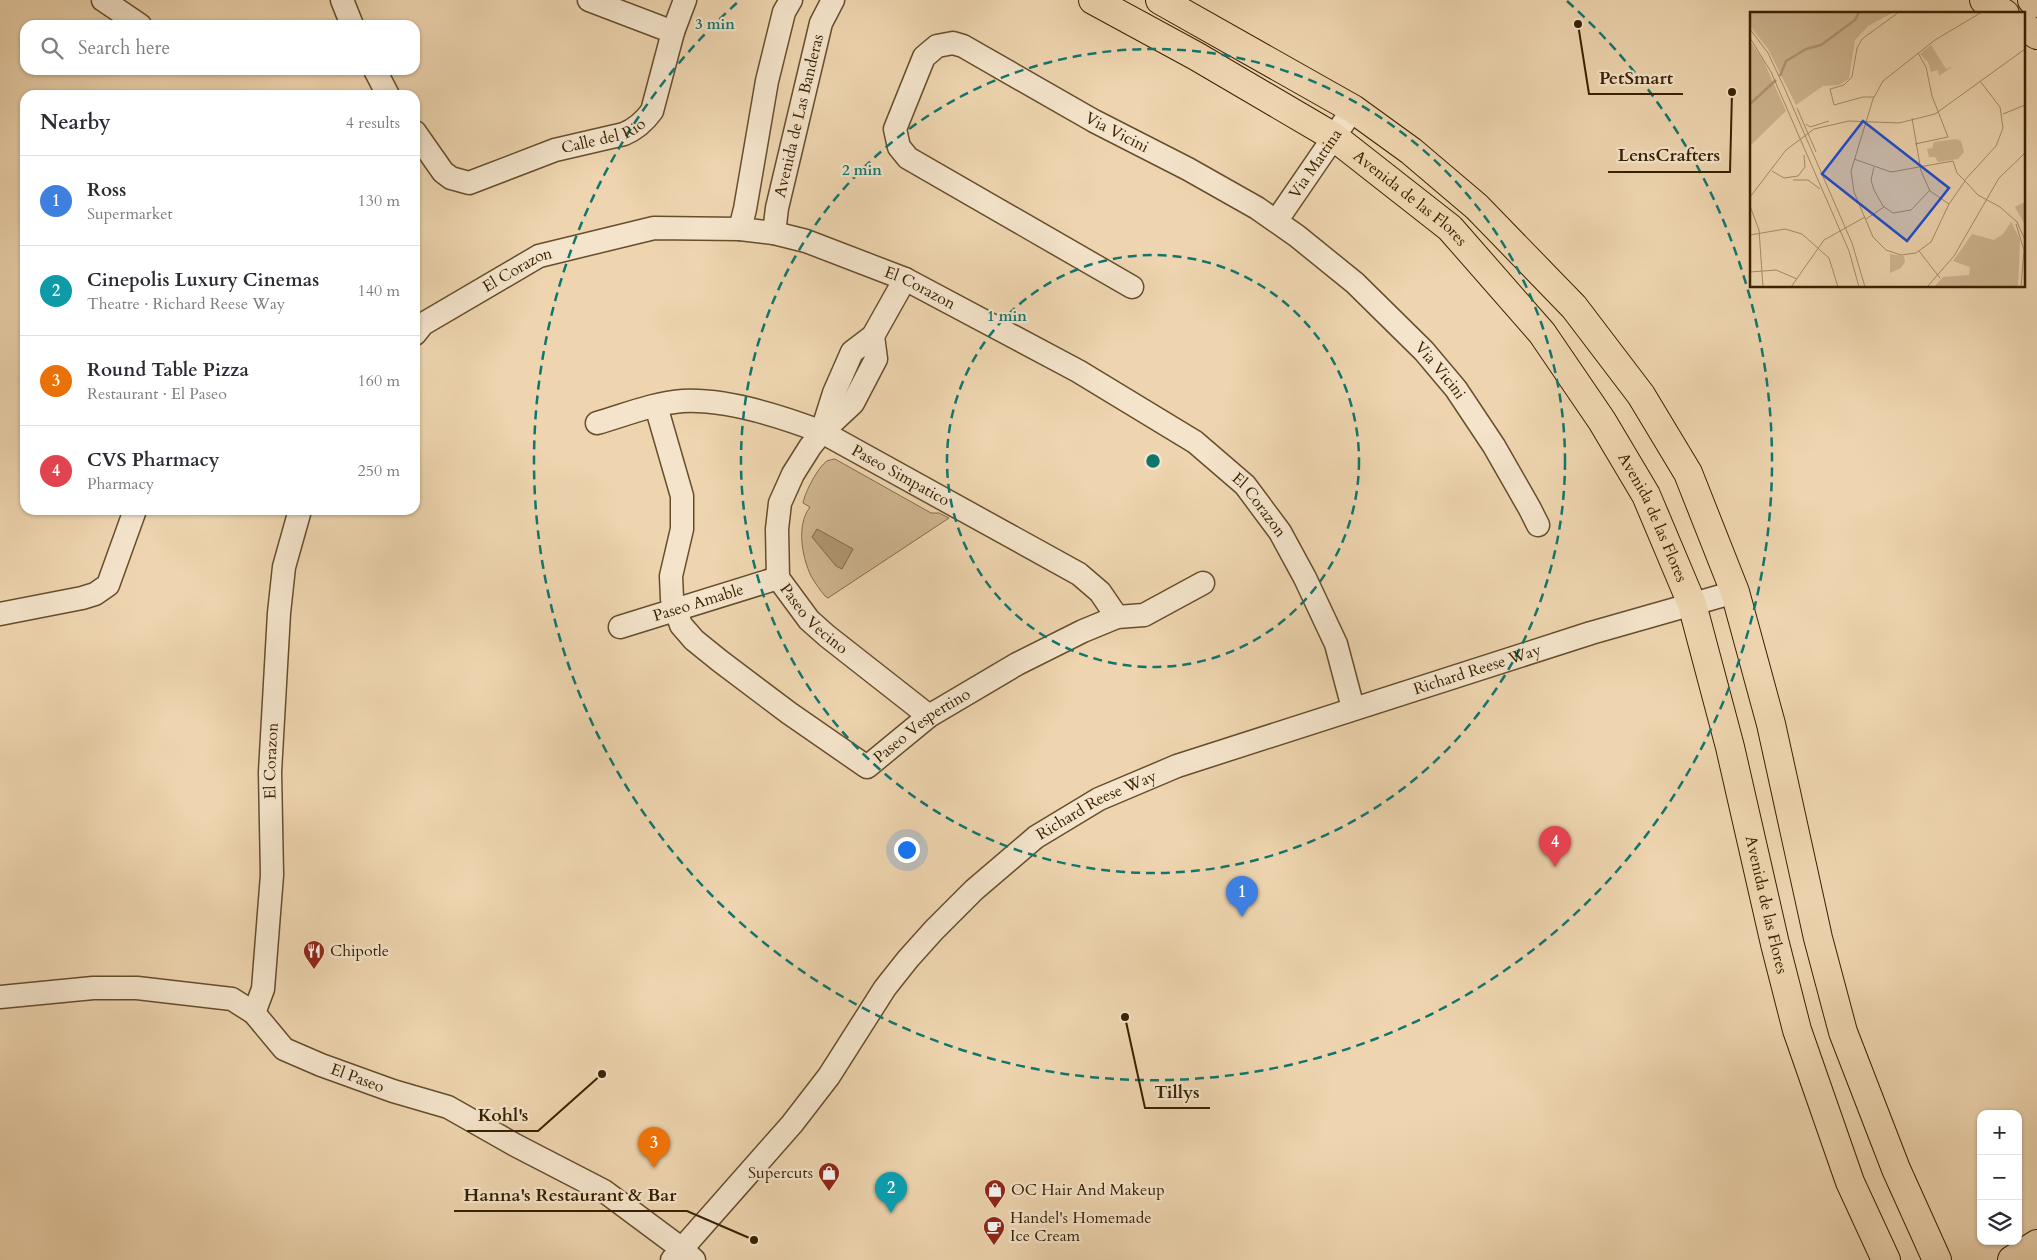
<!DOCTYPE html>
<html lang="en">
<head>
<meta charset="utf-8">
<style>
	:root { --surface:#fff; --page:#f7f7f7; --text:#2b2b33; --muted:#7c7c81; --line:#e1e1e2; --accent:#b45309 }
	body { margin:0; font-family:Cardo,serif; background:var(--page); color:var(--text) }
	.controls { position:absolute; right:15px; bottom:15px; display:grid; overflow:hidden; border-radius:10px; box-shadow:0 1px 4px #0004 }
	.controls button { width:45px; height:45px; display:grid; place-items:center; padding:0; border:0; border-bottom:1px solid var(--line); background:var(--surface); color:var(--text); font:25px sans-serif }
	.you { position:absolute; left:906px; top:849px; width:18px; height:18px; margin:-12px; border:4px solid #fff; border-radius:50%; background:#1a73e8; box-shadow:0 0 0 8px #1a73e833 }
	.badge { display:grid; place-items:center; width:32px; height:32px; border-radius:50%; background:var(--accent); color:#fff; font-size:16px; font-weight:700 }
	.pin { position:absolute; translate:-50% -41px; filter:drop-shadow(0 1px 2px #0008) }
	.pin::after { content:''; position:absolute; top:26px; width:18px; height:15px; background:inherit; clip-path:polygon(0 0,100% 0,50% 100%) }
	.list { margin:0; padding:0; list-style:none }
	h2 { display:flex; justify-content:space-between; align-items:center; height:65px; margin:0; padding:0 20px; font-size:21px }
	h2 small { font-size:16px; font-weight:400; color:var(--muted) }
	.list li { display:grid; grid-template-columns:32px 1fr auto; gap:15px; align-items:center; box-sizing:border-box; height:90px; padding:0 20px; border-top:1px solid var(--line) }
	.list b { display:block; font-size:19px; white-space:nowrap }
	.list p { margin:0; font-size:16px; white-space:nowrap; color:var(--muted) }
	.list em { font-size:16px; font-style:normal; color:var(--muted) }
	.icon { flex:none; width:28px; height:28px; fill:none; stroke:currentColor; stroke-width:2; stroke-linecap:round; stroke-linejoin:round }
	.map { position:relative; flex:none; width:2037px; height:1260px; overflow:hidden }
	.search { position:absolute; background:var(--surface); box-shadow:0 1px 4px #0004; left:20px; top:20px; width:400px; height:55px; display:flex; align-items:center; gap:12px; box-sizing:border-box; padding:0 18px; border-radius:15px; color:var(--muted); font-size:19px }
	.panel { position:absolute; background:var(--surface); box-shadow:0 1px 4px #0004; left:20px; top:90px; width:400px; height:425px; border-radius:15px }
	.map>svg:first-child { display:block }
	.green { fill:#cfb691; stroke:#846c49 }
	.water { fill:#b09874; stroke:#806846 }
	.lines { fill:none; stroke-linecap:round; stroke-linejoin:round }
	.minor-casing { stroke:#664e2c; stroke-width:25 }
	.major-casing { stroke:#382101; stroke-width:30 }
	.highway-casing { stroke:#382101; stroke-width:30 }
	.minor { stroke:#f4e4cb; stroke-width:22 }
	.major { stroke:#eed5af; stroke-width:28 }
	.highway { stroke:#eed5af; stroke-width:28 }
	.ring { fill:none; stroke:#0f766e; stroke-width:2.5; stroke-dasharray:9 6 }
	.labels { text-anchor:middle; dominant-baseline:central; stroke-width:4.5; stroke-linejoin:round; paint-order:stroke }
	.street-label { font-size:16px; fill:#382101; stroke:#f4e4cb }
	.poi-label { font-size:16px; fill:#382101; stroke:#f4e4cb; text-anchor:start }
	.inset-river { fill:none; stroke:#b09874; stroke-width:2.5 }
	.inset-road { fill:none; stroke:#a58d69; stroke-width:1 }
	.view { fill:#1d4ed8; fill-opacity:0.15; stroke:#1d4ed8; stroke-width:2.5 }
	.inset-edge { fill:none; stroke:#382101; stroke-width:2.5 }
	.centre { fill:#0f766e; stroke:#f4e4cb; stroke-width:2.5 }
	.ring-label { font-size:15px; text-anchor:middle; font-weight:bold; fill:#0f766e; stroke:#f4e4cb; stroke-width:4.5; stroke-linejoin:round; paint-order:stroke }
	.leader { fill:none; stroke:#382101; stroke-width:2 }
	.callout-dot { fill:#382101; stroke:#f4e4cb; stroke-width:2 }
	.callout-label { font-size:18px; text-anchor:middle; font-weight:bold; fill:#382101; stroke:#f4e4cb; stroke-width:4.5; stroke-linejoin:round; paint-order:stroke }
</style>
</head>
<body>
<div class="map">
<svg width="2037" height="1260" viewBox="0 0 2037 1260">
	<rect width="100%" height="100%" fill="#eed5af"/>
	<filter id="stains"><feTurbulence type="fractalNoise" baseFrequency=".004" numOctaves="4"/><feColorMatrix values="0 0 0 0 .2 0 0 0 0 .09 0 0 0 0 .02 0 0 0 .5 -.17"/></filter>
	<radialGradient id="worn" r=".72"><stop offset=".6" stop-color="#630" stop-opacity="0"/><stop offset="1" stop-color="#630" stop-opacity=".3"/></radialGradient>
	<path class="green" d="M835 459 931 513H939L949 518 828 598 825 596C820 590 815 583 811 576 802 557 796 525 810 507L803 503C805 492 818 467 827 461 829 460 834 459 835 459Z"/>
	<path class="water" d="M817 529 853 549 842 569 836 566 812 537Z"/>
	<g class="lines">
		<g class="minor-casing">
			<g id="minor">
				<path d="M103 0 140 25"/>
				<path d="M342 0 352 25"/>
				<path d="M589 0 673 32"/>
				<path d="M375 70 388 95"/>
				<path id="s1" d="M415 132 443 172 451 178 469 183 555 150 624 134C636 129 644 122 652 111L673 32 685 0"/>
				<path id="s2" d="M1277 220 1353 109"/>
				<path d="M740 229 745 209 767 81 784 12 791 0"/>
				<path id="s3" d="M774 233 777 208 821 23 833 0"/>
				<path id="s4" d="M1132 287 908 158 899 147 895 129 924 57 937 46 953 43 963 46 1094 121 1188 169 1257 208 1297 236 1355 283 1424 351 1456 389 1494 446 1530 509 1538 525"/>
				<path id="s5" d="M415 334 423 324 539 256 654 228 740 229 774 233 806 241 905 279 1078 371 1195 442 1245 485 1280 532 1305 578 1336 644 1353 708"/>
				<path id="s6" d="M873 336 876 359 853 403 822 432 810 447 793 474 780 503 777 529 778 578 809 620 827 636 929 716"/>
				<path id="s7" d="M656 406 682 496V529L671 576 672 599 681 625 694 640 720 661 789 713 867 767 929 716 1017 664 1083 631 1117 617 1144 615 1203 583"/>
				<path id="s8" d="M597 423C625 415 654 403 683 401 726 399 783 417 822 432L1079 574 1100 592 1117 617"/>
				<path d="M822 431 834 393 852 352 873 336 905 279"/>
				<path d="M0 614 82 598 95 594 108 585 135 510"/>
				<path id="s9" d="M620 627 778 578"/>
				<path id="s10" d="M0 997 93 988H137L232 999 254 1013 284 1049 321 1065 393 1091 448 1107 515 1145 604 1191 682 1249 694 1260"/>
				<path id="s11" d="M254 1013 263 989 272 875 270 772 279 613 284 567 300 510"/>
				<path id="s12" d="M672 1260 792 1124 829 1076 885 988 908 959 934 930 974 890 1036 837 1099 799 1177 766 1591 633 1735 592"/>
			</g>
		</g>
		<g class="major-casing">
			<g id="major">
				<path id="s13" d="M1093 0 1196 56 1334 137 1450 228 1542 333 1602 421 1646 495 1692 604 1730 747 1775 944 1797 1030 1850 1182 1886 1260"/>
				<path d="M1160 0 1353 109 1411 151 1477 207 1574 307 1641 395 1688 473 1735 592 1771 724 1818 938 1843 1032 1896 1169 1937 1260"/>
				<path d="M2012 1260 2037 1244"/>
			</g>
		</g>
		<g class="highway-casing">
			<path id="highway" d="M1984 0 2005 14
				M2032 0 2037 3
				M2023 26 2037 35"/>
		</g>
		<use href="#minor" class="minor"/>
		<use href="#major" class="major"/>
		<use href="#highway" class="highway"/>
	</g>
	<g class="ring">
		<circle cx="1153" cy="461" r="206"/>
		<circle cx="1153" cy="461" r="412"/>
		<path d="M1567 1A619 619 0 1 1 739 1"/>
	</g>
	<defs>
		<g id="restaurant-pin" transform="scale(1.125)"><path d="M0 17L-7.5 6A9.5 9.5 0 1 1 7.5 6Z" fill="#8f2418" stroke="#f4e4cb"/><path d="M-5-6h1v4h1v-4h1v4h1v-4h1v5L-1.5 .5V6h-2V.5L-5-1ZM5-6V6H3V1.5H1.5Q1.5-4 5-6Z" fill="#fff"/></g>
		<g id="shop-pin" transform="scale(1.125)"><path d="M0 17L-7.5 6A9.5 9.5 0 1 1 7.5 6Z" fill="#8f2418" stroke="#f4e4cb"/><path d="M-5-2.5h2.3a2.7 3.5 0 0 1 5.4 0H5L5.5 6h-11ZM-1.5-2.5h3a1.5 2.3 0 0 0-3 0Z" fill="#fff"/></g>
		<g id="cafe-pin" transform="scale(1.125)"><path d="M0 17L-7.5 6A9.5 9.5 0 1 1 7.5 6Z" fill="#8f2418" stroke="#f4e4cb"/><path d="M-5.5-4.5H6V0H3Q3 3.5 0 3.5H-2.5Q-5.5 3.5-5.5 0ZM3-3.2v2h1.7v-2ZM-6 4.5H4V6H-6Z" fill="#fff"/></g>
	</defs>
	<g fill-rule="evenodd">
		<use href="#restaurant-pin" x="314" y="951"/>
		<use href="#shop-pin" x="829" y="1173"/>
		<use href="#shop-pin" x="995" y="1190"/>
		<use href="#cafe-pin" x="994" y="1227"/>
	</g>
	<g class="labels">
		<g class="street-label">
			<text stroke="none"><textPath href="#s3" startOffset="120">Avenida de Las Banderas</textPath></text>
			<text stroke="none"><textPath href="#s4" startOffset="589">Via Vicini</textPath></text>
			<text stroke="none"><textPath href="#s1" startOffset="220">Calle del Rio</textPath></text>
			<text stroke="none"><textPath href="#s2" startOffset="68">Via Mattina</textPath></text>
			<text stroke="none"><textPath href="#s13" startOffset="375">Avenida de las Flores</textPath></text>
			<text stroke="none"><textPath href="#s5" startOffset="122">El Corazon</textPath></text>
			<text stroke="none"><textPath href="#s5" startOffset="542">El Corazon</textPath></text>
			<text stroke="none"><textPath href="#s4" startOffset="994">Via Vicini</textPath></text>
			<text stroke="none"><textPath href="#s8" startOffset="322">Paseo Simpatico</textPath></text>
			<text stroke="none"><textPath href="#s5" startOffset="948">El Corazon</textPath></text>
			<text stroke="none"><textPath href="#s13" startOffset="780">Avenida de las Flores</textPath></text>
			<text stroke="none"><textPath href="#s9" startOffset="82">Paseo Amable</textPath></text>
			<text stroke="none"><textPath href="#s6" startOffset="328">Paseo Vecino</textPath></text>
			<text stroke="none"><textPath href="#s12" startOffset="1034">Richard Reese Way</textPath></text>
			<text stroke="none"><textPath href="#s7" startOffset="529">Paseo Vespertino</textPath></text>
			<text stroke="none"><textPath href="#s11" startOffset="254">El Corazon</textPath></text>
			<text stroke="none"><textPath href="#s12" startOffset="629">Richard Reese Way</textPath></text>
			<text stroke="none"><textPath href="#s13" startOffset="1185">Avenida de las Flores</textPath></text>
			<text stroke="none"><textPath href="#s10" startOffset="385">El Paseo</textPath></text>
		</g>
		<g class="poi-label">
			<text x="330" y="951">Chipotle</text>
			<text x="813" y="1173" text-anchor="end">Supercuts</text>
			<text x="1011" y="1190">OC Hair And Makeup</text>
			<text x="1010" y="1218">Handel's Homemade<tspan x="1010" dy="18">Ice Cream</tspan></text>
		</g>
	</g>
	<g transform="translate(1750 12)">
		<rect width="275" height="275" fill="#eed5af"/>
		<path d="M0 0H144L118 14 105 28 99 67 89 73 73 74 46 93 18 37 0 14ZM0 29 13 48 36 99 0 134ZM181 33 196 57 202 55 189 64 188 58 181 60 178 50 170 42ZM206 127 211 129 214 140 208 147 188 150 185 145H179L177 137 182 136 184 130ZM275 190V213L265 195ZM261 210 270 227 268 275H184L193 265 219 263 220 255 203 249 222 222 244 228 253 222ZM140 242 154 244 155 250 151 256 140 261Z" fill="#cfb691"/>
		<path class="inset-river" d="M30 64 36 49 56 37 71 33 105 8 109 0M0 92 26 68"/>
		<path class="inset-road" d="M0 17 18 41 34 75 102 231 115 275M0 26 21 60 99 239 109 275M124 85H113L84 93 80 77 94 73 102 65 107 36 112 27 149 0M47 96 66 140M253 102 275 93M162 106 171 159 180 179 199 192M56 112 60 115 79 109M165 132 198 125 182 84 176 55 168 41M104 147 141 160 203 149 207 161 214 168M124 155 121 168 124 178 133 194 143 201 161 198 180 178M22 159 34 166 48 164 55 155 54 143M43 168H58L70 177M214 169 246 134 253 116 250 95 230 69M215 169 199 192 181 230 166 241 151 243 136 238 123 225 104 180 101 159 123 87 133 69 185 28 232 0M215 169 228 183 250 195 267 210 275 228M0 185 36 138 64 117 99 109 149 111 185 102 275 37M0 194 9 218 13 275M116 207 134 195M266 212 274 238 271 275M0 223 35 217 52 222 79 246 88 275M169 239 190 266M0 260 26 258 47 267M41 275 74 228 115 205M177 275 204 244 249 166 275 141"/>
		<path class="view" d="M113 109 199 176 157 229 72 162Z"/>
		<rect width="275" height="275" class="inset-edge"/>
	</g>
	<circle cx="1153" cy="461" r="8" class="centre"/>
	<g class="ring-label">
		<text x="715" y="29">3 min</text>
		<text x="862" y="175">2 min</text>
		<text x="1007" y="321">1 min</text>
	</g>
	<path class="leader" d="M1578 24L1589 94H1683M1732 92L1730 172H1608M1125 1017L1145 1108H1210M602 1074L538 1131H467M754 1240L687 1211H454"/>
	<g class="callout-dot">
		<circle cx="1578" cy="24" r="5"/>
		<circle cx="1732" cy="92" r="5"/>
		<circle cx="1125" cy="1017" r="5"/>
		<circle cx="602" cy="1074" r="5"/>
		<circle cx="754" cy="1240" r="5"/>
	</g>
	<g class="callout-label">
		<text x="1636" y="84">PetSmart</text>
		<text x="1669" y="161">LensCrafters</text>
		<text x="1177" y="1098">Tillys</text>
		<text x="503" y="1121">Kohl's</text>
		<text x="570" y="1201">Hanna's Restaurant &amp; Bar</text>
	</g>
	<rect width="100%" height="100%" filter="url(#stains)"/>
	<rect width="100%" height="100%" fill="url(#worn)"/>
</svg>
<div class="controls">
<button>+</button>
<button>−</button>
<button><svg class="icon" aria-label="layers" viewBox="0 0 24 24"><path d="M12 4l9 5-9 5-9-5zM3 14l9 5 9-5"/></svg></button>
</div>
<div class="you"></div>
<div class="pin badge" style="left:1242px;top:917px;background:#3f7fe0">1</div>
<div class="pin badge" style="left:891px;top:1213px;background:#0f9aa8">2</div>
<div class="pin badge" style="left:654px;top:1168px;background:#e8710a">3</div>
<div class="pin badge" style="left:1555px;top:867px;background:#e0444e">4</div>
<div class="search"><svg class="icon" aria-label="search" viewBox="0 0 24 24"><circle cx="10" cy="10" r="6"/><path d="M15 15l6 6"/></svg>Search here</div>
<section class="panel">
<h2>Nearby<small>4 results</small></h2>
<ul class="list">
<li><span class="badge" style="background:#3f7fe0">1</span><div><b>Ross</b><p>Supermarket</p></div><em>130 m</em></li>
<li><span class="badge" style="background:#0f9aa8">2</span><div><b>Cinepolis Luxury Cinemas</b><p>Theatre · Richard Reese Way</p></div><em>140 m</em></li>
<li><span class="badge" style="background:#e8710a">3</span><div><b>Round Table Pizza</b><p>Restaurant · El Paseo</p></div><em>160 m</em></li>
<li><span class="badge" style="background:#e0444e">4</span><div><b>CVS Pharmacy</b><p>Pharmacy</p></div><em>250 m</em></li>
</ul>
</section>
</div>
</body>
</html>
